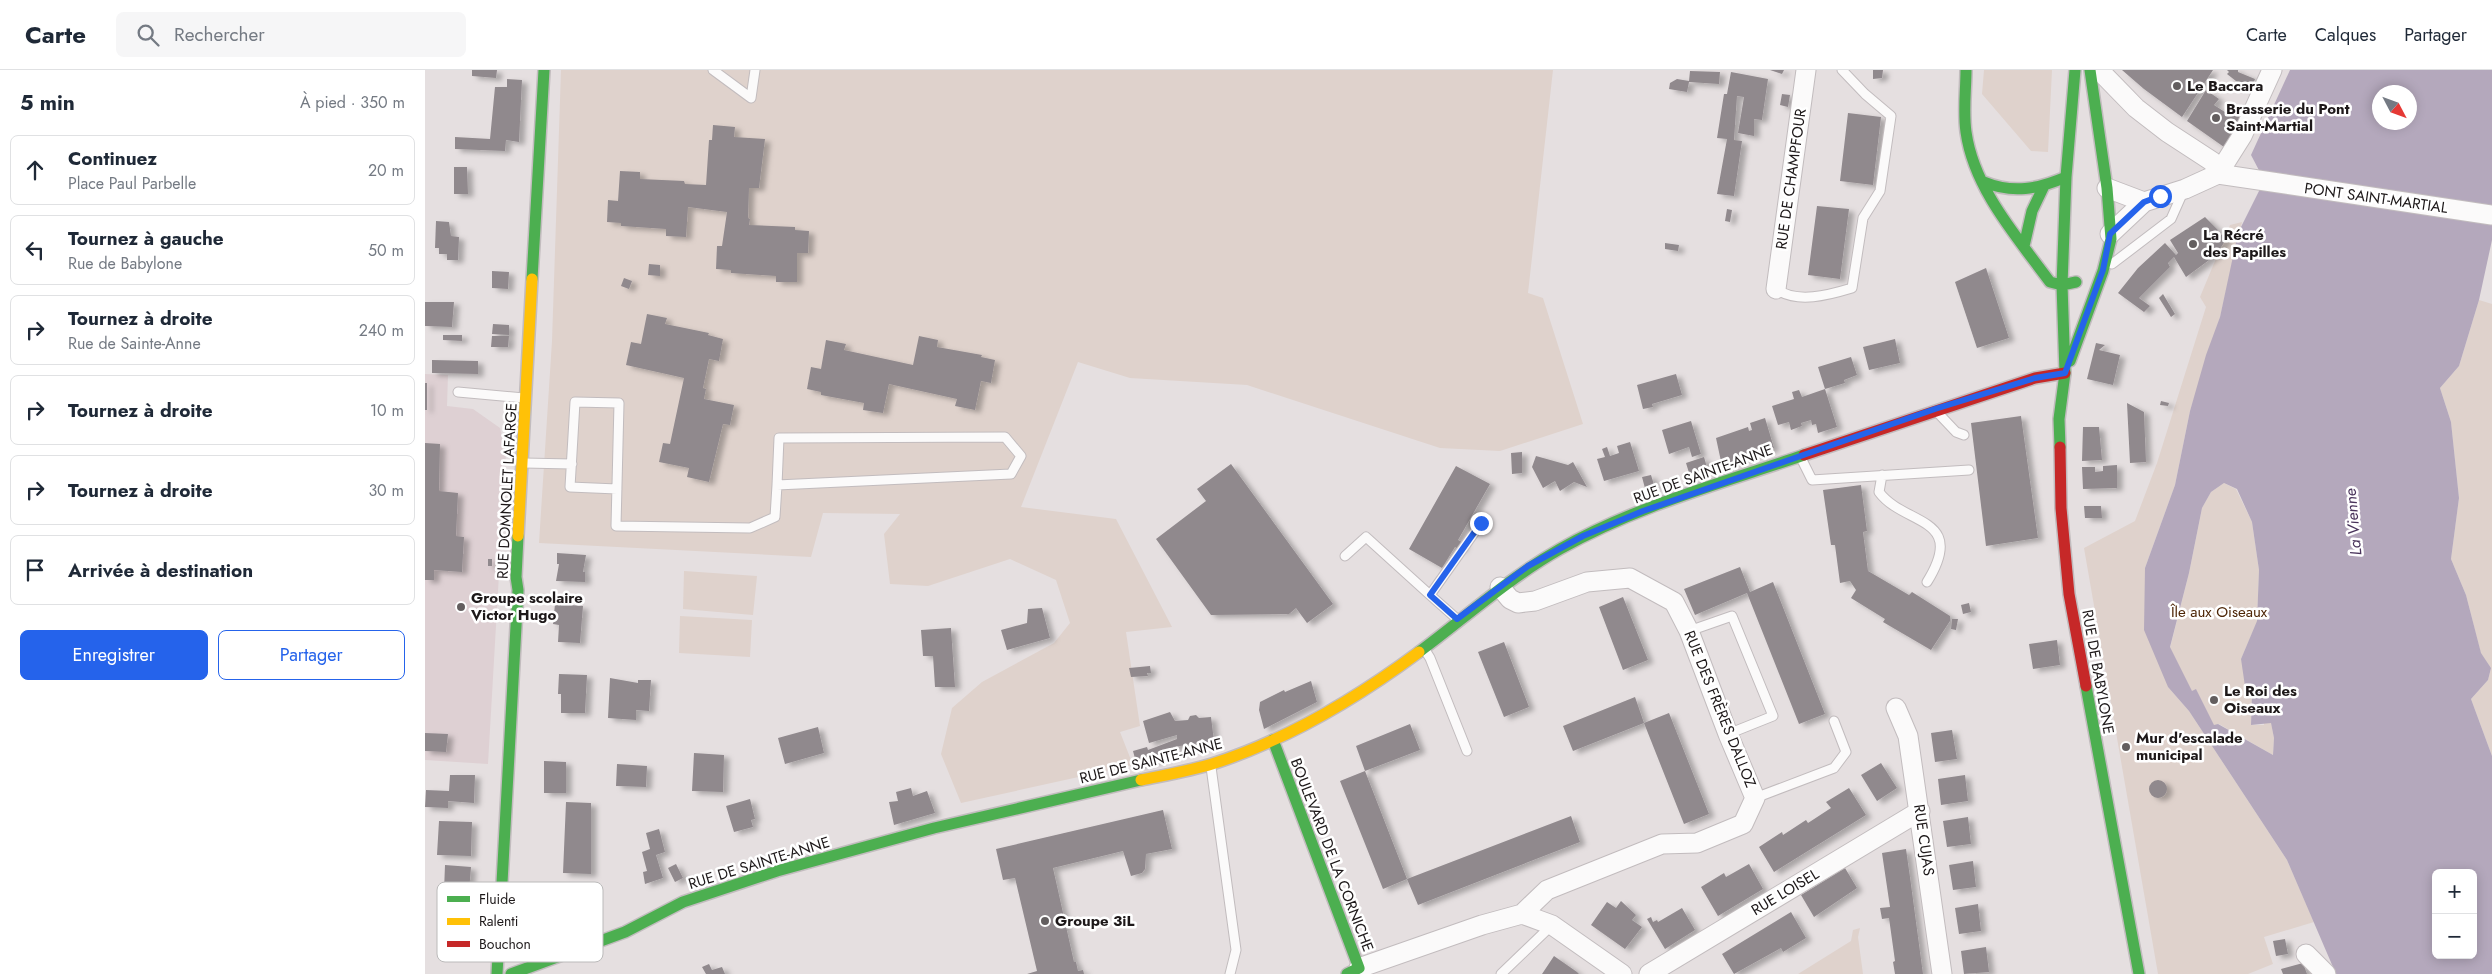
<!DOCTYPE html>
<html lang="fr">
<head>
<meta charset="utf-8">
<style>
	:root { --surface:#fff; --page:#f6f6f7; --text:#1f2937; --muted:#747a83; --line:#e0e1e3; --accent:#2563eb }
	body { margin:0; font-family:Jost,sans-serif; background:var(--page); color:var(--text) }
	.controls { position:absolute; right:15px; bottom:15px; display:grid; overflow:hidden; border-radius:8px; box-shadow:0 2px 12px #0003 }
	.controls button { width:45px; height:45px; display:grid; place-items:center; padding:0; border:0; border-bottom:1px solid var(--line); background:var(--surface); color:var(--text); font:25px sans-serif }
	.compass { position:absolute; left:1947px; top:15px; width:45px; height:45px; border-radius:50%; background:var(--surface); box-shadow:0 2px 12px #0003; rotate:131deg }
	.stop { position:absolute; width:15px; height:15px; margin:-11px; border:4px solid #2563eb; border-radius:50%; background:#fff }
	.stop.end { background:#2563eb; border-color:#fff; box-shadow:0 1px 5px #0008 }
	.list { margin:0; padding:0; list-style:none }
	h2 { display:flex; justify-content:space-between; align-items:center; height:65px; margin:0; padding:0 20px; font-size:21px }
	h2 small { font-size:16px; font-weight:400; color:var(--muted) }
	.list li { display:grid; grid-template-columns:32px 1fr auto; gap:15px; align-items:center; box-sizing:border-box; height:70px; margin:0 10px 10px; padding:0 10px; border:1px solid var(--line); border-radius:8px }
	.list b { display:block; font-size:19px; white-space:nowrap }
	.list p { margin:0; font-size:16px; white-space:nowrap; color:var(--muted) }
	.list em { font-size:16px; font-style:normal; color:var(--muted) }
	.actions { display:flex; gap:10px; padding:15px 20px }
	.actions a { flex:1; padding:11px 0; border:1px solid var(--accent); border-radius:8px; text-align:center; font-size:18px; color:var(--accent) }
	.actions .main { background:var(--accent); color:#fff }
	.icon { flex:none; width:28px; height:28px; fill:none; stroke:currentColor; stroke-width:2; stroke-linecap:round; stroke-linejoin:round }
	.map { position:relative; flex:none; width:2067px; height:904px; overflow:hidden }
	header { display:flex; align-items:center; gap:30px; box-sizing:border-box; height:70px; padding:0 25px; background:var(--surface); border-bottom:1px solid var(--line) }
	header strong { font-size:24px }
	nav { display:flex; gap:28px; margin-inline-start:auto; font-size:18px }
	.search { width:350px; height:45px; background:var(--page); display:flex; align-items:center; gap:12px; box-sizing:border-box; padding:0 18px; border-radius:8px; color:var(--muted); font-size:19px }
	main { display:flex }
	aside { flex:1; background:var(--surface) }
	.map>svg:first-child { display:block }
	.built { fill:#ded0d3 }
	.green { fill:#dfd2cc }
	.water { fill:#b4a8bc; fill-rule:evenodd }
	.building { fill:#90898d; filter:url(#shadow) }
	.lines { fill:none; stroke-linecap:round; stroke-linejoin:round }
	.lane-casing { stroke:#c2bcbe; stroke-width:11 }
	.street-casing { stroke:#c2bcbe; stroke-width:21 }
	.fast-casing { stroke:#c2bcbe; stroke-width:14 }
	.slow-casing { stroke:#c2bcbe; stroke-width:14 }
	.jam-casing { stroke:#c2bcbe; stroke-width:14 }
	.lane { stroke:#fbfafa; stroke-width:9 }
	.street { stroke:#fbfafa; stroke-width:19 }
	.fast { stroke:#4caf50; stroke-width:11 }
	.slow { stroke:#ffc107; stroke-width:11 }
	.jam { stroke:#c62828; stroke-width:11 }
	.route { stroke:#2563eb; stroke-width:6 }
	.poi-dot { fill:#635e5f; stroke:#fff; stroke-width:2 }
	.labels { text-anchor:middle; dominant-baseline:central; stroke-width:5; stroke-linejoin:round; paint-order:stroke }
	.poi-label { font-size:15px; font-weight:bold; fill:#1d1819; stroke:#fff; text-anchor:start }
	.street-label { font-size:15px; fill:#1d1819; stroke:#fff }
	.park-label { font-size:15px; fill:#4d2506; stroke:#fff }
	.water-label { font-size:16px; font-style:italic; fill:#49335b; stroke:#fff }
	.key { fill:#fff; stroke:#bbbaba; stroke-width:1 }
	.key-label { font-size:14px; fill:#1d1819 }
</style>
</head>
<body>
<header>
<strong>Carte</strong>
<div class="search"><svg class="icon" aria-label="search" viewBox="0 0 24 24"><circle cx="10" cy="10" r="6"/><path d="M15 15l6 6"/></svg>Rechercher</div>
<nav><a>Carte</a><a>Calques</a><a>Partager</a></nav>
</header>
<main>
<aside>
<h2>5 min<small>À pied · 350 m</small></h2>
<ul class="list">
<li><svg class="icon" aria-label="ahead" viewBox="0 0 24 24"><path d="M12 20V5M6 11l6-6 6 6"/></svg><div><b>Continuez</b><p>Place Paul Parbelle</p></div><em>20 m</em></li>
<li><svg class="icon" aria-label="left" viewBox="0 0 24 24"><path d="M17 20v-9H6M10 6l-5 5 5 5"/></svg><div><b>Tournez à gauche</b><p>Rue de Babylone</p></div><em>50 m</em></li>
<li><svg class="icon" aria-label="right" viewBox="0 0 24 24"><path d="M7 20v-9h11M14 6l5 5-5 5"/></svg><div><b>Tournez à droite</b><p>Rue de Sainte-Anne</p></div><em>240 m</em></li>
<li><svg class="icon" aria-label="right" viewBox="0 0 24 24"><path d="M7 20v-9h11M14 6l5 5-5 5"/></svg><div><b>Tournez à droite</b></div><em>10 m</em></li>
<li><svg class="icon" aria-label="right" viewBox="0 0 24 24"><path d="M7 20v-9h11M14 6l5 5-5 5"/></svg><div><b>Tournez à droite</b></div><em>30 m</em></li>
<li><svg class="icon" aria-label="arrive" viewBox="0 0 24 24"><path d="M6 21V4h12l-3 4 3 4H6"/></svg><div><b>Arrivée à destination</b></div></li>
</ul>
<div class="actions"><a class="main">Enregistrer</a><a>Partager</a></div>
</aside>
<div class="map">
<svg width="2067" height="904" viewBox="0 0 2067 904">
	<defs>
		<filter id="shadow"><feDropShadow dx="5.5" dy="3" stdDeviation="2.5" flood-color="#0004"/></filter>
	</defs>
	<rect width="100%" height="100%" fill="#e5dfe0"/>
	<path class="built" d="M0 304 23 305 22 336 48 339 75 358 81 383 63 694 0 690Z"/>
	<path class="green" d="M136 0H1128L1103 223 1118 228 1158 354 1075 381 1015 378 822 315 705 308 653 292 596 437 691 449 747 557 701 562 715 656 695 662 708 695 536 733 516 684 527 638 557 612 629 573 645 553 631 510 585 489 503 516 465 514 459 464 475 444 398 443 386 487 114 473 127 271Z
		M1559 0H1627L1623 82 1606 81 1557 24Z
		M1817 152 1795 247 1765 341 1750 415 1720 498 1743 617 1764 641 1862 790 1889 852 1839 867 1848 894 1823 904H1733L1659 478 1710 451 1732 393 1781 237 1775 227 1805 155Z
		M2054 230 2067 234V686L2046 629 2063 610 2066 598 2056 584 2041 525 2026 489 2034 428 2026 352 2015 318 2034 296Z
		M1799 413 1811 419 1827 452 1834 500 1832 552 1816 589 1827 623 1826 655H1839V653L1846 652 1849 668 1848 685 1794 654 1789 656 1771 620 1767 622 1745 578 1764 503 1777 438 1786 422Z
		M259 501 332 506 328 545 258 539Z
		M255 546 327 550 325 587 254 583Z
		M1435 858 1433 867 1438 904H1373L1426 871 1428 860Z"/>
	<path class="water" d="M1865 0H2067V170L2054 230 2034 296 2015 318 2026 352 2034 428 2026 489 2041 525 2056 583 2066 598 2063 610 2046 629 2067 686V904H1911L1862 790 1764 641 1743 617 1719 560 1720 498 1750 415 1765 341 1781 285 1795 247 1813 163 1835 119 1837 106 1826 85ZM1954 22H1984V52H1954ZM1799 413 1812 419 1827 452 1834 500 1832 551 1816 589 1821 623H1827L1826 655 1846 653 1849 668 1848 685 1793 654 1789 655 1771 619 1767 621 1745 577 1764 503 1777 438 1786 422ZM2011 803H2048V885H2011Z"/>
	<path class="building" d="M47 0H72L71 8 47 6Z
		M1345 0H1359L1357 4Z
		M1448 0H1458L1457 8 1448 9Z
		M1697 0H1788L1757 47 1719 19Z
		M1802 0H1813V2L1830 9 1825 22 1802 4 1804 2Z
		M1265 1 1295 2 1294 14 1264 12 1262 22 1244 19 1245 13 1252 9 1264 11Z
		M1306 2 1343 9 1337 50 1329 49V66L1313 63 1319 27 1312 26 1309 70 1317 71 1309 126 1292 124 1302 69 1292 68 1299 24H1302Z
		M82 9 97 10 94 72 81 70 80 81 30 79V67L65 69 70 17H82Z
		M1781 20 1794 29 1789 35 1806 46 1808 41 1816 45 1803 76 1799 77 1762 51Z
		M1357 24 1365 25 1363 37 1355 35Z
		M1423 43 1456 47 1448 115 1415 111Z
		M288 55 310 57 309 67 340 69 334 118H324L323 148 325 149 324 155 370 157V160L384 161 383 183H372V212H351V206L306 203V200L291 199 292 176H297L302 142 263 137 261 167 241 166V159L196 156V153L182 152 183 130 193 131 195 101 215 102V109L259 111 260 114 281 115 284 70H287Z
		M29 97H42L43 124H29Z
		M1392 136 1424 139 1415 209 1383 205Z
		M1302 139 1307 140 1305 152 1300 151Z
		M1780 147 1793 160 1788 165 1792 170 1797 164 1802 168 1791 185 1761 207 1749 187 1743 193 1745 197 1714 228 1725 236 1719 242 1693 223 1713 198 1740 173 1751 185 1753 183 1745 170Z
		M11 151 24 152 26 166 34 167 33 190H22V184H14V178H10Z
		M1240 173 1254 175 1253 181 1240 179Z
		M224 194 235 195V206L223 205Z
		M1561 198 1584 268 1552 278 1530 212Z
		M67 201 84 202 83 219 67 218Z
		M199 208 207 211 204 219 196 216Z
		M1738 224 1750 244 1746 247 1734 228Z
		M0 232H29L27 257 0 256Z
		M222 244 242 248 240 254 284 263 283 265 298 269 294 291 284 289 278 318 281 319 279 329 309 335 305 355 298 354 284 412 262 407 264 398 234 392 238 373 245 374 259 308 201 295 206 272 216 274Z
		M68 254 84 255V265L67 264Z
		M18 265H37V271L18 270Z
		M67 266H84L83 277H66Z
		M494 266 513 270 512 277 557 285 556 287 570 290 566 313 556 311 550 340 530 336 532 329 464 314 458 343 438 340 439 333 396 325V322L382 319 386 297 396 299 401 270 421 274 419 280 488 295Z
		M1470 269 1475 293 1444 300 1438 277Z
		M1671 273 1680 275 1674 280 1695 285 1688 315 1662 309Z
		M1426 287 1432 305 1419 310 1420 313 1400 319 1393 297Z
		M7 290 53 291V304L7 303Z
		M1251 304 1257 325 1227 334 1228 337 1218 339 1212 315Z
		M0 313H2V340H0Z
		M1400 319 1412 357 1393 363 1391 354 1387 355 1386 350 1376 353 1377 356 1366 360 1364 352 1353 355 1347 336 1369 329 1367 322 1374 320 1377 327Z
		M1736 331 1744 333 1743 336 1735 335Z
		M1702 333 1719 342 1721 392 1705 393Z
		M1596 346 1613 468 1561 476 1546 353Z
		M1340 348 1349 378 1297 396 1291 368 1323 357 1324 361 1327 360 1325 353Z
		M1266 351 1276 384 1267 387 1264 377 1244 384 1237 360Z
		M1658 357H1674L1677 390 1657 391Z
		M1205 372 1214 401 1179 411 1172 389 1180 387 1177 379 1182 377 1185 386 1194 383 1192 376Z
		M0 373 15 374 14 421 33 423 31 466 39 467 37 502 9 500V510H0Z
		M1097 382V403L1087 404 1086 383Z
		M1111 386 1143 395 1148 392 1162 417 1149 412 1135 421 1130 411 1118 418 1107 397Z
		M1279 387 1283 401 1265 406 1261 393Z
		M806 394 908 534 882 553 871 538 864 544 786 545 731 469 781 431 772 419Z
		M1692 395V418L1658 419 1657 397H1670V402L1678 401V396Z
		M1031 396 1065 414 1033 470 1039 473 1035 480 1030 477 1017 498 984 479Z
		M1226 405 1230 418 1221 422 1217 407Z
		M1436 415 1442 461 1438 462 1443 501 1484 525 1487 522 1525 546V551L1506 580 1458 552 1460 549 1426 528 1431 520 1425 511 1415 513 1410 475H1406L1398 420Z
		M1659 436H1676L1677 448H1660Z
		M132 483 161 485 158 502H160V512L131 511 134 494H132Z
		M63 489H67V496H63Z
		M1315 497 1325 522 1348 512 1400 644 1374 654 1322 523 1270 545 1259 519Z
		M1198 527 1223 590 1198 600 1174 537Z
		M1544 533 1546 542 1538 544 1536 535Z
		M130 534 158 536 155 573 133 572 134 555 128 554Z
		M617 538 625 568 582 580 576 560 602 553 603 539Z
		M1527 549H1533L1531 560 1526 559Z
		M526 558 530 617H510L508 586H498L496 560Z
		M1632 570 1635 595 1608 599 1604 574Z
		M1079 572 1104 637 1079 647 1053 582Z
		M725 596 726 603H722L723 606 706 607 704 598Z
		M134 604 162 605 160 643H136V624H133Z
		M185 608 213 613V610H226L224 641 211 640V650L183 648Z
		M886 611 892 632 839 659 834 640 835 632 859 620 860 622Z
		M1210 627 1219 653 1148 681 1138 656Z
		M745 642 750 651 763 650 765 646 771 645 774 648 786 647 789 671 748 677 749 685 712 696 708 681 722 677 723 680 752 669V665L724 673 718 651Z
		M1244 643 1284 744 1259 754 1219 653Z
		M985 654 995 680 940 701 931 676Z
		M393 657 399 683 360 694 353 668Z
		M1527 660 1532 689 1510 692 1506 663Z
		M0 663 23 664 21 682 0 681Z
		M269 683 299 685 298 722 267 721Z
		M119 691 141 692V723H119Z
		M1456 693 1472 718 1452 731 1436 705Z
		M192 694 222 696 221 717 191 716Z
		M940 701 982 809 958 819 915 711Z
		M25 705H50L49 733 23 731V738L0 737 1 720 24 721Z
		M1540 705 1543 731 1516 735 1513 709Z
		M1724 719a9 9 0 1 1 18 0a9 9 0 1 1-18 0Z
		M486 718 488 726 502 721 510 743 469 755 464 732 473 731 471 722Z
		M1424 718 1441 745 1349 802 1334 777 1357 762 1358 765 1381 750 1383 753 1406 738 1401 732Z
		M325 729 330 749 326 750 328 757 309 762 301 736Z
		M141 732 166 733V804L138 803Z
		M738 740 747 779 721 784 720 799 717 803 706 806 698 781 628 798 649 892H651L653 901 658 900 659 904H602L612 901 590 808 578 810 571 779Z
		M1146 746 1155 772 993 835 982 809Z
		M1543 747 1546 774 1522 777 1518 751Z
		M14 751 47 752 46 786 12 785Z
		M234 759 240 782 231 785 238 808 220 814 218 802 222 801 217 782 225 779 221 763Z
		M1481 779 1485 807 1498 904H1470L1468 892 1470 891 1464 848 1457 849 1455 838 1465 837 1457 783Z
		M1548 791 1551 817 1528 820 1524 795Z
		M251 794 258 808 250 812 243 798Z
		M1324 794 1338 819 1293 846 1276 817 1299 803 1301 807Z
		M20 795 46 797 44 822 19 821Z
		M1420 798 1432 818 1389 847 1376 825Z
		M1196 831 1211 845 1207 850 1217 857 1200 879 1166 855 1182 832 1191 838Z
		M1553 834 1556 861 1534 864 1530 838Z
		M1257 838 1270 860 1240 879 1222 849 1226 847 1228 852 1232 850 1233 852Z
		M22 840 46 841 45 849H56L55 863 51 862 50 876 12 874V860H20Z
		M1366 842 1381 868 1358 882 1356 878 1309 904 1297 884Z
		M1860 869 1863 884 1851 886 1848 871Z
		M1561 877 1564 902 1539 904 1536 881Z
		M1129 886 1152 902 1154 904H1117Z
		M1878 893 1882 904H1858L1856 899Z
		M284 894 287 900 297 897 300 904H281L277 897Z"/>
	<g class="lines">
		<g class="lane-casing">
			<path id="lane" d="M288 0 326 28 330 0
				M1687 194 1746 149 1758 122
				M1351 219C1372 234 1404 225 1427 218L1438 148 1455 121 1466 46 1440 24 1417 0
				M33 322 99 328
				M1513 343 1531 362 1539 365
				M1376 388 1387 410 1544 400
				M99 393 147 394
				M1457 405 1454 422C1479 456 1543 446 1502 512
				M192 419 145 417 150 332 194 333 191 456 325 458 350 447 352 415 586 404 596 386 580 367 354 368 352 415
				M920 486 941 467 1005 525
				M1032 549 1005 525 1056 453
				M1264 561 1307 546 1348 646 1303 664
				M1000 580 1005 588 1042 681
				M786 697 811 880 805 904
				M1330 728 1409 698 1421 682 1409 651
				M1076 904 1127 855"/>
		</g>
		<g class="street-casing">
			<path id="street" d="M1674 0 1711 38 1742 62 1788 92 1793 104
				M1793 104 2067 145
				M1793 104 1817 66 1847 0
				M1682 118 1719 132
				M1685 164 1719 132 1760 119 1793 104
				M1351 219 1381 0
				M1075 517 1085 529 1093 533 1110 531 1162 512 1205 508 1249 532 1264 561 1303 664 1330 728 1318 754 1272 773 1237 774 1122 820 1097 844
				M1471 638 1483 666 1517 904
				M1881 884 1901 904
				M934 898 1057 855 1097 844 1127 855 1197 904
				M1224 904 1495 741"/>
		</g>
		<g class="fast-casing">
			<path id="fast" d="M1541 0C1541 20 1538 41 1541 62 1549 119 1592 167 1625 212L1637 215 1651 212
				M1559 112C1588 124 1613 119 1641 107
				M1599 176 1607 141 1618 118
				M107 209 119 0
				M1645 291 1678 201 1686 169 1682 118 1665 0
				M1635 377 1634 349 1640 303 1637 215 1641 107 1650 0
				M994 582C1041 547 1084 508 1135 479 1211 436 1297 413 1379 385
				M1661 616 1714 904
				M848 670 934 898 922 904
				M72 904 93 520 91 507 93 466
				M86 904 200 862 258 832 352 801 509 758 716 710"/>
		</g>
		<g class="slow-casing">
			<path id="slow" d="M93 466 107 209
				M716 710C740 705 764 701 787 694 862 670 932 628 994 582"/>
		</g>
		<g class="jam-casing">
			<path id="jam" d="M1635 377 1636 438 1644 524 1661 616
				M1379 385 1610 308 1640 303"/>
		</g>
		<use href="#lane" class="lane"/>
		<use href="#street" class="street"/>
		<use href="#fast" class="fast"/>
		<use href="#slow" class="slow"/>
		<use href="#jam" class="jam"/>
	</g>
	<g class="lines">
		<path class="route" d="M1056 453 1005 525 1032 549 1103 496 1158 466 1218 441 1510 339 1610 308 1640 303 1678 200 1685 164 1719 132 1735 126"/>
	</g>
	<g class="poi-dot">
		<circle cx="1752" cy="16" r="5"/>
		<circle cx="1791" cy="48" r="5"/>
		<circle cx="1768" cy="174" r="5"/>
		<circle cx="36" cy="537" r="5"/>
		<circle cx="1789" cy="630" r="5"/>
		<circle cx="1701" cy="677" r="5"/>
		<circle cx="620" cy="851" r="5"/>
	</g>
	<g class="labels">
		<g class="poi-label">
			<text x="1762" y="16">Le Baccara</text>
			<text x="1801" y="39">Brasserie du Pont<tspan x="1801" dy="17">Saint-Martial</tspan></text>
			<text x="1778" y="165">La Récré<tspan x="1778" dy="17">des Papilles</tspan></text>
			<text x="46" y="528">Groupe scolaire<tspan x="46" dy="17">Victor Hugo</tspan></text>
			<text x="1799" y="621">Le Roi des<tspan x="1799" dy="17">Oiseaux</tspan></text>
			<text x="1711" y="668">Mur d'escalade<tspan x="1711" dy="17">municipal</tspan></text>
			<text x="630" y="851">Groupe 3iL</text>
		</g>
		<g class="street-label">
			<text transform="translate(1366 109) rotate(-82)">RUE DE CHAMPFOUR</text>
			<text transform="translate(1951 128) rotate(8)">PONT SAINT-MARTIAL</text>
			<text transform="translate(1278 404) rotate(-20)">RUE DE SAINTE-ANNE</text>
			<text transform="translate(82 421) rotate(-87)">RUE DOMNOLET LAFARGE</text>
			<text transform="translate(1673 602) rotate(80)">RUE DE BABYLONE</text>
			<text transform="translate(1295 639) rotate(68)">RUE DES FRÈRES DALLOZ</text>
			<text transform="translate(726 691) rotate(-14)">RUE DE SAINTE-ANNE</text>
			<text transform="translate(1499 770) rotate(82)">RUE CUJAS</text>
			<text transform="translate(907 785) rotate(69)">BOULEVARD DE LA CORNICHE</text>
			<text transform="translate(334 793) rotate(-17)">RUE DE SAINTE-ANNE</text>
			<text transform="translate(1360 822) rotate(-31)">RUE LOISEL</text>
		</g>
		<g class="park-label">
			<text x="1794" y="542">Île aux Oiseaux</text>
		</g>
		<g class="water-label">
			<text transform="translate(1928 452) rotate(-95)">La Vienne</text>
		</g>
	</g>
	<rect x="12" y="812" width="166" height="80" rx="8" class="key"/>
	<rect x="22" y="826" width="23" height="6" fill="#4caf50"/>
	<rect x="22" y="848" width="23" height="7" fill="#ffc107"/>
	<rect x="22" y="871" width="23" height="6" fill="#c62828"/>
	<g class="key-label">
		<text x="54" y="834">Fluide</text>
		<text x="54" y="856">Ralenti</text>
		<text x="54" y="879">Bouchon</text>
	</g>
</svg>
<div class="controls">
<button>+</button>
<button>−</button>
</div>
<svg class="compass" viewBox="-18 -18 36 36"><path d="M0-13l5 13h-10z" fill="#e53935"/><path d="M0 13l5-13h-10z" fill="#747a83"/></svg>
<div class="stop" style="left:1735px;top:126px"></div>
<div class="stop end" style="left:1056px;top:453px"></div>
</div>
</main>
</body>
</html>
